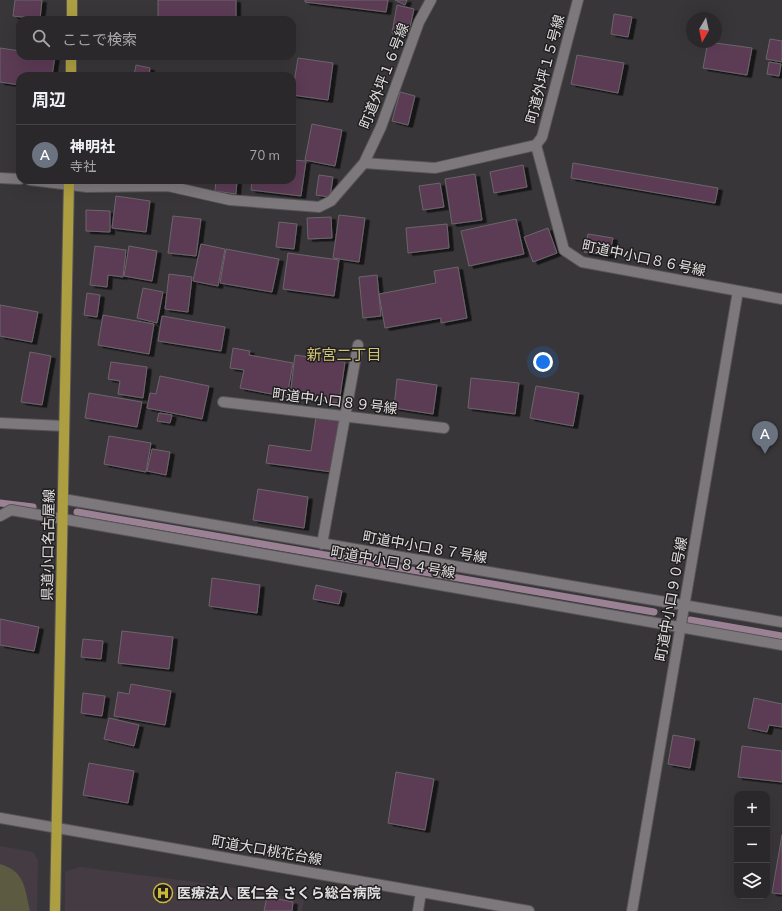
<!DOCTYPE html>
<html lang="ja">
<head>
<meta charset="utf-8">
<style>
	:root { --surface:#2b282b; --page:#373437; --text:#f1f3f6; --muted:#a6a6a9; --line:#474447; --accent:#d6ab8b }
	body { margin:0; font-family:Mulish,"Noto Sans JP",sans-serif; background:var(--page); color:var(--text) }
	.controls { position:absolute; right:12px; bottom:12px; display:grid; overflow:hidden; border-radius:8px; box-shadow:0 4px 16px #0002 }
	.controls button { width:36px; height:36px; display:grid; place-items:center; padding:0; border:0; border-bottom:1px solid var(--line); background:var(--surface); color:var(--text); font:20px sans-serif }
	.compass { position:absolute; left:686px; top:12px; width:36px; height:36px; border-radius:50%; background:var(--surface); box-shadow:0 4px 16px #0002; rotate:189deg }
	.you { position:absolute; left:543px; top:362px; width:14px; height:14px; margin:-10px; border:3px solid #fff; border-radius:50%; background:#1a73e8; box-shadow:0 0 0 6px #1a73e833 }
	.badge { display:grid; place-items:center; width:26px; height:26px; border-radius:50%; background:var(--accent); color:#fff; font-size:13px; font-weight:700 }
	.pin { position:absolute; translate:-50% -33px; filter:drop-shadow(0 1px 2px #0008) }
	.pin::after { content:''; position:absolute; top:21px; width:14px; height:12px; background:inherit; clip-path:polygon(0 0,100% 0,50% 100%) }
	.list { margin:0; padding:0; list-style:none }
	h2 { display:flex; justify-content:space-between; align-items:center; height:52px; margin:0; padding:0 16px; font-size:17px }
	h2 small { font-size:13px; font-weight:400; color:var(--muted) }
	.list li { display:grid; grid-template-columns:26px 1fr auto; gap:12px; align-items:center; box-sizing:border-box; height:60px; padding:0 16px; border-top:1px solid var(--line) }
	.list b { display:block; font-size:15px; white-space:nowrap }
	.list p { margin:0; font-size:13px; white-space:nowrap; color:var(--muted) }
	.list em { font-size:13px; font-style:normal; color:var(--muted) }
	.icon { flex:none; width:22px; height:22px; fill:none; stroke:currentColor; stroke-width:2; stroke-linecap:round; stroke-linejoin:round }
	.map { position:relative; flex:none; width:782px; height:911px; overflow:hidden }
	.search { position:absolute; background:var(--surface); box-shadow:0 4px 16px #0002; left:16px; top:16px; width:280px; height:44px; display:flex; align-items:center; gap:10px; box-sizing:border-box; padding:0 14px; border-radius:12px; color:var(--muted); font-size:15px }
	.panel { position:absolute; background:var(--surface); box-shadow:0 4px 16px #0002; left:16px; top:72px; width:280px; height:112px; border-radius:12px }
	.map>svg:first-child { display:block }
	.built { fill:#453c43 }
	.green { fill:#5d5a42 }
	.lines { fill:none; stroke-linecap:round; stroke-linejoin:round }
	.stream { stroke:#9a8194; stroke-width:7 }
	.building { fill:#5b3b55; stroke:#6a6669; filter:url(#shadow) }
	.minor-casing { stroke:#575456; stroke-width:12 }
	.major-casing { stroke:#575456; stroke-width:12 }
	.minor { stroke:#7c787b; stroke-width:10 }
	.major { stroke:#ad9e41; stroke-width:10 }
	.labels { text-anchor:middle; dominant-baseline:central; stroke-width:3; stroke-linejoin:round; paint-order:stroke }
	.street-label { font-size:14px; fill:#e1dfe0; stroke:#201e1f }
	.poi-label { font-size:14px; font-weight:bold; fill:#e1dfe0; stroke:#201e1f; text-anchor:start }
	.neighbourhood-label { font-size:15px; fill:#d0c375; stroke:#201e1f }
</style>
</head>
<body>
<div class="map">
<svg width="782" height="911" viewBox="0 0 782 911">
	<defs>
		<filter id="shadow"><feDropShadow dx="4.5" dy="2.5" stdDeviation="0" flood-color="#0009"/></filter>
	</defs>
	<rect width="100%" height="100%" fill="#393639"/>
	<path class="built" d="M0 846 33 852 38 860 37 911H0Z
		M80 867 217 885 304 900 302 911H65V872Z"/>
	<path class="green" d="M0 864C25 871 25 889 30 911H0Z"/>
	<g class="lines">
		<path class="stream" d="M0 503 33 507
			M77 512 654 612
			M690 620 782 636"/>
	</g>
	<path class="building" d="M15 0H42L40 19 13 16Z
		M158 0H236V19L158 18Z
		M305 0H388L386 12 305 2Z
		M395 0H407L405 5Z
		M397 5 414 9 408 36 392 33Z
		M614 14 632 17 628 37 611 34Z
		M97 17 129 18V20H97Z
		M770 39 782 41V62L766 59Z
		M708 42 752 48 747 75 703 68Z
		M0 48 20 51V56H55L52 76H20V85L0 82Z
		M577 55 624 63 618 93 571 84Z
		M298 58 333 63 328 100 292 95Z
		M769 62 781 64 779 76 767 74Z
		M136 65 150 68 149 76H134Z
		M400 92 415 96 408 125 392 121Z
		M312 124 342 130 335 166 305 160Z
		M292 160 306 161 301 196 251 190 252 180H292Z
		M573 163 718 188 715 203 571 178Z
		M523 165 527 187 494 193 490 172Z
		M475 174 482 220 452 224 445 179Z
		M319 175 333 177 330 197 316 195Z
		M216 180H237L236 194 215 191Z
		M440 183 444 207 423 210 419 186Z
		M116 196 150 201 146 232 112 228Z
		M86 210 110 211V232L86 231Z
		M339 215 365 218 359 262 333 258Z
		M173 216 201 219 196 256 168 253Z
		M331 217 332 238 308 239 307 218Z
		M516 219 524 254 469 266 461 231Z
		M279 222 297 224 294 249 276 247Z
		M447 224 449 248 408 253 406 228Z
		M548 228 557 253 533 262 524 237Z
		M588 234 613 238 609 256 584 252Z
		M201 244 225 249 218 286 193 281Z
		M95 246 126 250 123 277 108 275 107 287 90 285Z
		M129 246 157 251 152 281 124 276Z
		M226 249 279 259 272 292 220 283Z
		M288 253 339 260 334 296 283 289Z
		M458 267 467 318 441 323V318L385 328 379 294 436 283 434 271Z
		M169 274 192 277 188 312 165 309Z
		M377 275 381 316 363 318 359 277Z
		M143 288 163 292 157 323 137 318Z
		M87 293 100 295 97 317 84 315Z
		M0 305 38 312 32 342 0 336Z
		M103 315 154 324 149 354 98 345Z
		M162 316 225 327 221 351 158 341Z
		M233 348 250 351 249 355 293 363 287 397 240 388 244 370 230 368Z
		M30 352 51 356 42 405 21 402Z
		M295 355 345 362 339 403 290 396Z
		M111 362 147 367 143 398 118 394 120 381 108 379Z
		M160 376 209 386 202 419 147 408 150 393 156 394Z
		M471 378 519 383 515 414 468 408Z
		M397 379 437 385 433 414 394 408Z
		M536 386 579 393 573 426 530 418Z
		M89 393 142 402 137 427 85 418Z
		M159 413 172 415 170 423 157 421Z
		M316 417 339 420 332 472 266 463 269 445 311 451Z
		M109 436 151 443 146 472 104 464Z
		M152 449 170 452 166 475 147 471Z
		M258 489 308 497 304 528 253 520Z
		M212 578 260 585 257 613 209 606Z
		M316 585 342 591 339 604 313 599Z
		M0 619 39 627 34 651 0 645Z
		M122 631 173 637 169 669 118 663Z
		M83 639 103 641 101 659 81 657Z
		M131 684 171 691 165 725 114 716 118 692 129 694Z
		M83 693 105 696 102 716 81 713Z
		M754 698 782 704V727L769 725 767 732 748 728Z
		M109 718 139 725 134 746 104 739Z
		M673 735 695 739 690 768 668 764Z
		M742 746 782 751V782L738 777Z
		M89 763 134 771 128 803 83 795Z
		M396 772 434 779 425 830 388 823Z
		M782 835V894L772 893Z
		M267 897 293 902 292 911H264Z"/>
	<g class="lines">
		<g class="minor-casing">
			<path id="minor" d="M536 145 542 137 578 0
				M364 163 381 127 419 22 431 0
				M0 178 20 179
				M30 180 87 187 168 186 230 200 319 207 331 201 364 163 435 168 536 145 564 250 582 262 782 299
				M223 402 444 428
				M0 423 64 426
				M63 499 782 622
				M0 516 11 510 63 519 782 645
				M322 544 358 345
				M0 818 529 911
				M418 911 421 892
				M632 911 738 291"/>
		</g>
		<g class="major-casing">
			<path id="major" d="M72 20V0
				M71 76V56
				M55 911 69 180"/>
		</g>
		<use href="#minor" class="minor"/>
		<use href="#major" class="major"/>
	</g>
	<defs>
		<g id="hospital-ring" transform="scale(1)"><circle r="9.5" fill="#201e1f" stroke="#cdb938" stroke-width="1.5"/><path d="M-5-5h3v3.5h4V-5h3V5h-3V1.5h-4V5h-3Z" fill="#cdb938"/></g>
	</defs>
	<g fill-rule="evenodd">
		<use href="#hospital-ring" x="163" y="893"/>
	</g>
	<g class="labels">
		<g class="street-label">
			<text transform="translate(545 69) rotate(-75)">町道外坪１５号線</text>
			<text transform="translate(384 76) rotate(-69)">町道外坪１６号線</text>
			<text transform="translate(644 258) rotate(12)">町道中小口８６号線</text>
			<text transform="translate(335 401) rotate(7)">町道中小口８９号線</text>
			<text transform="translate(48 545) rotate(-89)">県道小口名古屋線</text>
			<text transform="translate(425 547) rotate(10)">町道中小口８７号線</text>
			<text transform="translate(393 562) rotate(10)">町道中小口８４号線</text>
			<text transform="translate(671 599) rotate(-80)">町道中小口９０号線</text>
			<text transform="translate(267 850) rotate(10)">町道大口桃花台線</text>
		</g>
		<g class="poi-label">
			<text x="177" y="893">医療法人 医仁会 さくら総合病院</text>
		</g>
		<g class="neighbourhood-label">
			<text x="344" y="354">新宮二丁目</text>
		</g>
	</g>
</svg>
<div class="controls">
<button>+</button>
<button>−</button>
<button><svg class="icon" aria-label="layers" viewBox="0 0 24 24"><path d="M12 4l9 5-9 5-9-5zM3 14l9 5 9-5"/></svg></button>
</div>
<svg class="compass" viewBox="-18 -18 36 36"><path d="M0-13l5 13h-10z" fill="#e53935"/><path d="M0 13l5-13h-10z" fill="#a6a6a9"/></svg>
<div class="you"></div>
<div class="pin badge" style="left:765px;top:454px;background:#6b7280">A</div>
<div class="search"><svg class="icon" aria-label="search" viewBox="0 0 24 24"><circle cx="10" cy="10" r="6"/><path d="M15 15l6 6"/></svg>ここで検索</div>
<section class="panel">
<h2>周辺<small></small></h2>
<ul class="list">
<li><span class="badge" style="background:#6b7280">A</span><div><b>神明社</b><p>寺社</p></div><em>70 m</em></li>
</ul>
</section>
</div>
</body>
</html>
